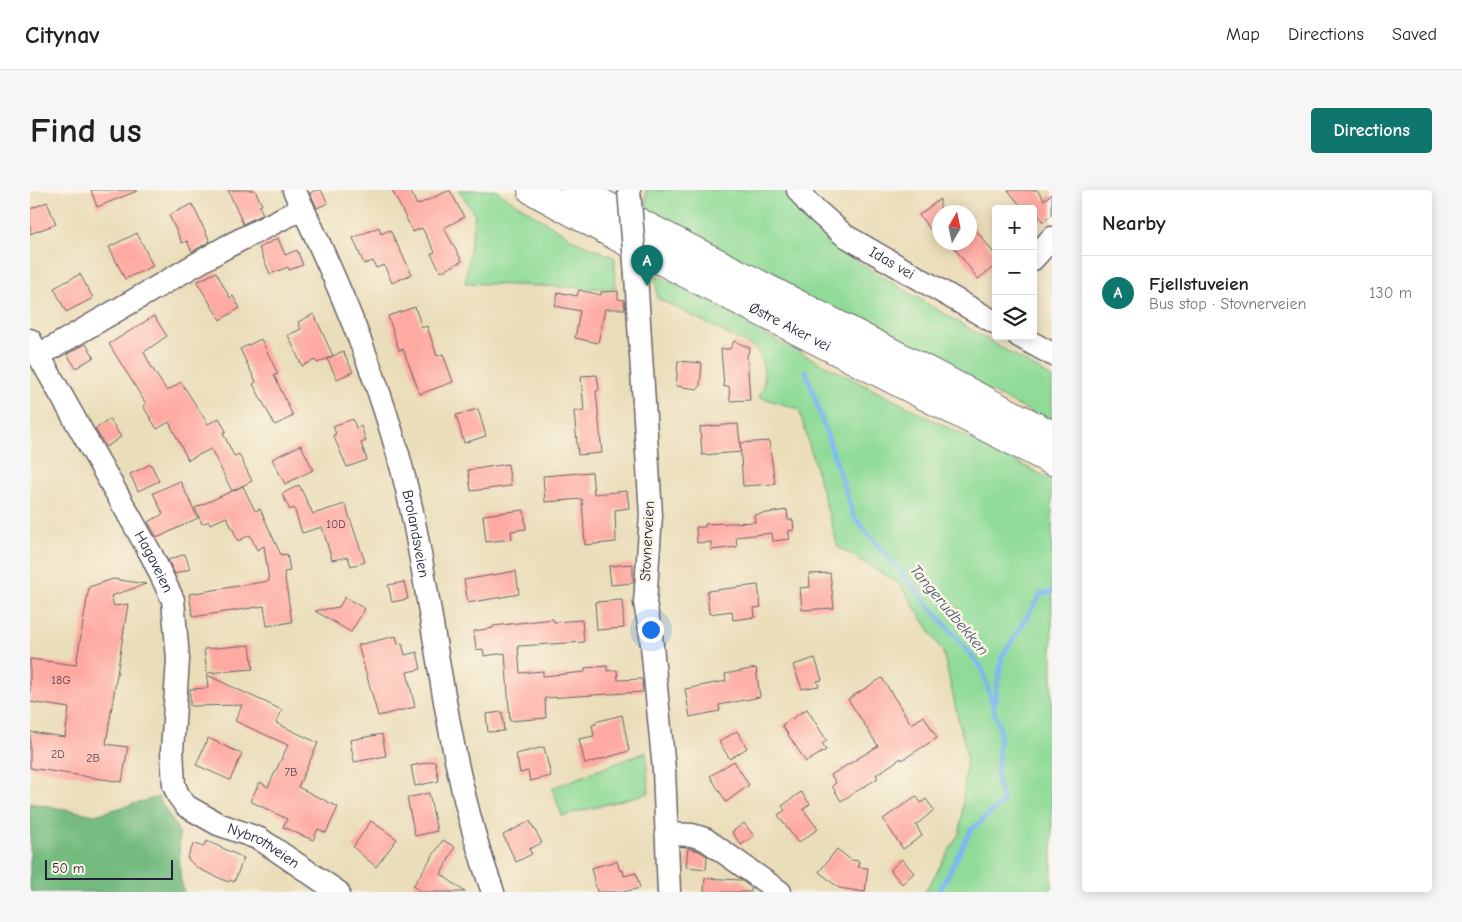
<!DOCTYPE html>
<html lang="en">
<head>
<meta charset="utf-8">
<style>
	:root { --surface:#fff; --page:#f6f6f6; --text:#202124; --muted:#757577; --line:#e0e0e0; --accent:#0f766e }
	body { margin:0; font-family:"Comic Neue",sans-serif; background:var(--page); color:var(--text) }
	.controls { position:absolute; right:15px; top:15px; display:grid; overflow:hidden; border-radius:5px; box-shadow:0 2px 12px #0003 }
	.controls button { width:45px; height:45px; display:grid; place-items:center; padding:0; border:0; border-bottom:1px solid var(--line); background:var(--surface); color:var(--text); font:25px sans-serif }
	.compass { position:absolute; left:902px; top:15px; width:45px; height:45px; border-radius:50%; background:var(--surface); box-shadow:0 2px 12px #0003; rotate:9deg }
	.scale { position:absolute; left:15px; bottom:12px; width:128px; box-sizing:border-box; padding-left:5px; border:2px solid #22223b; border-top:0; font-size:14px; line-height:18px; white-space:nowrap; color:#22223b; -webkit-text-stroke:4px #fcf5e5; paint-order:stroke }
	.you { position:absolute; left:620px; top:439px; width:18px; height:18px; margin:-12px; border:4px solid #fff; border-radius:50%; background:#1a73e8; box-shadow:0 0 0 8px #1a73e833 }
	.badge { display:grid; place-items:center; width:32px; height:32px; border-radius:50%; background:var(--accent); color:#fff; font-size:16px; font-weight:700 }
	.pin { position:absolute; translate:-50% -41px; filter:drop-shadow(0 1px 2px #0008) }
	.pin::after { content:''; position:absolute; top:26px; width:18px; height:15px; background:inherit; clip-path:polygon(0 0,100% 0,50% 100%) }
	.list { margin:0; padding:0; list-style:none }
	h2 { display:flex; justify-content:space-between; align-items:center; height:65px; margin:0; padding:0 20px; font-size:21px }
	h2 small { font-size:16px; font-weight:400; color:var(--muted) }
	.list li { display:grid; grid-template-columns:32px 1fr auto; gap:15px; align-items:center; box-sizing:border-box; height:75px; padding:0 20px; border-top:1px solid var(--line) }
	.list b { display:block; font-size:19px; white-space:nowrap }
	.list p { margin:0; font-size:16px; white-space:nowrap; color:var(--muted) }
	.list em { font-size:16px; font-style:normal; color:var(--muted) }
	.icon { flex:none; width:28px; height:28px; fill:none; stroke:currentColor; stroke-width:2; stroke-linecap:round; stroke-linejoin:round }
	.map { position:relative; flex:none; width:1022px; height:702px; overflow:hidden; border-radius:5px }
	header { display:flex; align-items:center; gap:30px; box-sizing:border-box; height:70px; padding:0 25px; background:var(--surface); border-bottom:1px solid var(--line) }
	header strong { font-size:24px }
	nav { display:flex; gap:28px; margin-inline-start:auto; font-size:18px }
	.intro { display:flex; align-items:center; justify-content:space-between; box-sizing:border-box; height:120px; padding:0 30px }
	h1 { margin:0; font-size:35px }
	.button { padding:12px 22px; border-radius:5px; background:var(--accent); color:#fff; font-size:18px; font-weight:700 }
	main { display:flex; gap:30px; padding:0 30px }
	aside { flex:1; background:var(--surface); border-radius:5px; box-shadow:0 2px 12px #0003 }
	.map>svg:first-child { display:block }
	.green { fill:#90db98; stroke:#597e6a }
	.forest { fill:#74bb80; stroke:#4b6e5e }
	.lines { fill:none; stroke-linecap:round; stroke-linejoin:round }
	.stream { stroke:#7eb8ef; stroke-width:5 }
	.building { fill:#fea9a1 }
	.minor-casing { stroke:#686367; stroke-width:25 }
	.highway-casing { stroke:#686367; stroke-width:30 }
	.minor { stroke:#fff; stroke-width:22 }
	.highway { stroke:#fff; stroke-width:28 }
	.minor-bridge-casing { stroke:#686367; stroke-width:25; stroke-linecap:butt }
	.minor-bridge { stroke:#fff; stroke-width:22 }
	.labels { text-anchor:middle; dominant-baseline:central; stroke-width:5; stroke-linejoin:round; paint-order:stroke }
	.number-label { font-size:12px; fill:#594454 }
	.street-label { font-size:15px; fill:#22223b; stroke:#fcf5e5 }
	.water-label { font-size:16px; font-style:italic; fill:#42567a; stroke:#fcf5e5 }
</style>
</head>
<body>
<header>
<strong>Citynav</strong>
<nav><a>Map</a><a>Directions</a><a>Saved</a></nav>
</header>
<div class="intro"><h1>Find us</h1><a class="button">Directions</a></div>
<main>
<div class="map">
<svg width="1022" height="702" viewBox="0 0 1022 702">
	<rect width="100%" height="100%" fill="#fcf5e5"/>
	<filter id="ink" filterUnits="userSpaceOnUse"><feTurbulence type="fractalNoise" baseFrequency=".02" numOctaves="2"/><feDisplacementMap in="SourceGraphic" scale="10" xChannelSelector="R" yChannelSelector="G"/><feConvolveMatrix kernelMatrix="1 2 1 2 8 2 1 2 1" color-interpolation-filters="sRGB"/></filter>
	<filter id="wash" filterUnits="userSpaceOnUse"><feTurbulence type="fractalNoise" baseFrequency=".0096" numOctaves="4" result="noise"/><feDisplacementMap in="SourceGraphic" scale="20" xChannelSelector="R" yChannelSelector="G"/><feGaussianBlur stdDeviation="1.12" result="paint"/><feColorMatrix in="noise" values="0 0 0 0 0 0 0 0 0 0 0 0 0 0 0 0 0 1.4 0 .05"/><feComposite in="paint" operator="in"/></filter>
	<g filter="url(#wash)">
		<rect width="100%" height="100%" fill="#eaddb9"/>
		<path class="green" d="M429 0H465L544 50 585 68V99L435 93 445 25Z
			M616 0H750L816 65 1022 188V233L617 25Z
			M630 87 721 133 737 146 1022 290V702H895L930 642 937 567 913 462 870 394 808 357 769 219 729 207C738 194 734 170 725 158L627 108 626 88Z
			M616 562 619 603 532 626 522 598Z"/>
		<path class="forest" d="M128 607 149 642 150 687 154 702H0V613L65 625Z"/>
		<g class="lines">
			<path class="stream" d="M815 1 816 0
				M776 181 824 327 952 478 970 540 967 588 973 612 941 640 909 702
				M964 515 972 467 1011 404 1022 402"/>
		</g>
		<g id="blocks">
			<path class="building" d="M61 0H107V1L67 17Z
				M198 0H225L232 15 229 16 233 24 213 34Z
				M286 0H291L298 13 287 18 280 3Z
				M362 0H380L387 15 420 0 434 27 414 38 432 71 411 82 401 64 405 62 392 38 383 42Z
				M978 0H1007L1014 10 1022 4V25L1013 32 1003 19H993Z
				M910 9V52L889 25Z
				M17 12 26 34 0 44V19Z
				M162 14 180 51 162 62 157 51 152 53 139 25Z
				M940 32 966 66V75L948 89 920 52H940Z
				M349 37 351 44 360 40 382 84 362 93 354 75 346 78 343 71 334 74 323 48Z
				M107 43 123 76 95 89 79 57Z
				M248 48 255 65 267 60 273 75 259 80 258 77 240 84 229 58Z
				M186 82 200 108 203 106 210 118 190 130 167 92Z
				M50 84 63 108 36 122 24 98Z
				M549 100 571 105V102L588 101V109L594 110 595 119H575L568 153 545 148 550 121 525 116 528 102 547 106Z
				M385 117 392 138 397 136 407 166 413 164 423 192 390 204 373 159 369 160 358 126Z
				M284 124 303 166 287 173 285 170 272 176 258 145 271 139 268 132Z
				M124 126 137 146 114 162 122 178 137 201 151 192 178 234 189 228 196 241 193 243 204 266 209 264 222 291 202 301 181 259 158 270 139 232 127 239 113 216 116 214 79 154Z
				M231 149 248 184 244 185 263 226 245 235 223 194 226 192 210 159Z
				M704 151 720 158 717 166 720 210 700 211 699 196 694 197 691 159H700Z
				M56 154 64 167 46 178 37 164Z
				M313 161 323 182 307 189 297 169Z
				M648 171 672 173 670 196 668 199 646 196Z
				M567 185 569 200 566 201 572 263 548 265 544 221H554L551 186Z
				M448 219 456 246 434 253 426 225Z
				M80 229 91 247 76 257 65 239Z
				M323 229 326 238 331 236 336 251 331 253 337 270 317 277 303 245 306 244 303 236Z
				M708 234 711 262 672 265 670 237Z
				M739 251 745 294 713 296 710 253Z
				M271 255 283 280 255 294 242 269Z
				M121 274 129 291 108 301 100 284Z
				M478 274 481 296 441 301 438 280Z
				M562 282 564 304 597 301 599 318 585 320 586 352 555 355 552 309 515 312 513 286Z
				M150 291 168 328 129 347 126 346 118 332 133 324 123 303Z
				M269 295 283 324 315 314 335 372 321 376 318 367 302 370 292 337 272 343 264 318 260 320 252 304Z
				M213 296 225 321 230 319 251 365 257 364 260 381 254 382 262 432 237 436 234 416 163 427 159 404 239 391 234 356 227 360 220 345 208 351 197 327 180 334 179 331 172 334 165 318Z
				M494 320 496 339 481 341 482 349 456 352 453 325Z
				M757 320 758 330H763L764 340 758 341 760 349 743 351 742 343 706 347 707 357 681 360V352L667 353 666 337H675V334L725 332 724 325Z
				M155 364 160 379 145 384 138 370Z
				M603 374V393L581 395 579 376Z
				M486 381 489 404 438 413 434 390Z
				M800 383 804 418 772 420 770 398 780 397 779 384Z
				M83 389 116 394 81 406 84 416 98 414 76 554 98 557 92 592 0 578V542L35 547 39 518 0 512V469L46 475 59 397Z
				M374 392 378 409 362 412 358 395Z
				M728 395 731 417 724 418 725 427 703 430 702 421 679 424 677 401Z
				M315 407 335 419 321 442 285 421 309 417Z
				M592 410 594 438 567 440 565 412Z
				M523 429 524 432 552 430 554 452 488 456 490 483 513 481V486L555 482V478L577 476V481L587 480 588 490 612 489 613 502 515 508 516 528 480 531 475 463 454 466 453 459 446 460 444 441 463 438V436Z
				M366 446 368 454 372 453 375 465 387 462 391 479 377 482 385 517 348 526 328 455Z
				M220 455 223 479 177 483 174 459Z
				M785 468 792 490 787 491 789 496 772 499 763 475Z
				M726 478 730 507 689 515 690 521 660 527 655 499 696 491 695 484Z
				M177 485 252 520 246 533 288 553 268 597 308 617 296 643 288 639 283 650 271 645 253 637 257 629 220 611 230 592 238 597 258 555 205 531 212 515 160 516V499L178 498Z
				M852 488 881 534 894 526 907 548 872 570 871 568 846 585 848 588 811 611 802 596 806 593 801 585 848 556 818 509Z
				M777 519 797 551 792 554 796 560 776 572 752 535Z
				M472 522 474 541 458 542 456 524Z
				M592 525 599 561 555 574 549 549 564 546 562 535 566 534 565 532Z
				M707 541 717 558 700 569 689 552Z
				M352 544 356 566 324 572 320 550Z
				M178 548 212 564 200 590 166 575Z
				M514 557 521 586 500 591 498 581 490 583 486 564Z
				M405 571 409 591 385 596 381 576Z
				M704 571 719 595 696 612 680 586Z
				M771 602 780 614 773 619 788 639 768 653 748 625 755 620 752 616Z
				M399 603 407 641 385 646 377 608Z
				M886 606 891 613 896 609 904 620 886 635 892 646 873 659 853 629Z
				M341 631 367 649 346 677 323 657Z
				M500 631 512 653 499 659 502 664 486 672 473 645Z
				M714 633 724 646 711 655 702 642Z
				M413 650 425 657 411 684 435 702H391L383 696Z
				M177 651 214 668 204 692 200 690 198 692 167 678 157 668 164 653 173 657Z
				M658 658 669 661 677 666 676 679 656 677Z
				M807 659 821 670 829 671 828 677 838 678 835 702 809 698 789 682Z
				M872 669 884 683 872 694 860 680Z
				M587 671 590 681 593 680 594 686 606 683 610 698 593 702H567L561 678Z
				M675 688 711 690 721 698V702H674Z"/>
		</g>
	</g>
	<g filter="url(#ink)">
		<use href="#blocks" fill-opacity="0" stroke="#686367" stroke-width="1"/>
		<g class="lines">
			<g class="minor-casing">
				<g id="minor">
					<path id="s1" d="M264 0C313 102 359 211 382 322 408 449 418 580 463 702"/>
					<path id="s2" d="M768 0 778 13 814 45 966 133"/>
					<path d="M1003 69 1022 48"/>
					<path d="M606 85 621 325 615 413 621 445 634 580 639 702"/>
					<path d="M989 146 1022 164"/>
					<path id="s3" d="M0 150 122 366 143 410 148 469 142 561 144 595 148 605 156 616 188 634 230 649 308 702"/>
					<path d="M8 166 196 57 273 18"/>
					<path d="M638 644 662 645 675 649 750 702"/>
				</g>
			</g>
			<g class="highway-casing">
				<g id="highway">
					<path id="s4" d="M502 0 630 70 1022 271"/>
					<path d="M546 0 1022 245"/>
				</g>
			</g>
			<use href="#minor" class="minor"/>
			<use href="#highway" class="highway"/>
			<g class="minor-bridge-casing">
				<path id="minor-bridge" d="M599 0 606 85"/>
			</g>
			<use href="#minor-bridge" class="minor-bridge"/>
		</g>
	</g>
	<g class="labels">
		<g class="number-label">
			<text x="306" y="334">10D</text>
			<text x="31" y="490">18G</text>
			<text x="28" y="564">2D</text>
			<text x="63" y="568">2B</text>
			<text x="261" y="582">7B</text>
		</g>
		<g class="street-label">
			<text stroke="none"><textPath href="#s2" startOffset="120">Idas vei</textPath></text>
			<text stroke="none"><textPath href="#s4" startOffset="292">Østre Aker vei</textPath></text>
			<text stroke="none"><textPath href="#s1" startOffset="366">Brolandsveien</textPath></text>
			<text transform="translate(617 351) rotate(-87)">Stovnerveien</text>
			<text stroke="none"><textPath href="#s3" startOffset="254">Hagaveien</textPath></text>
			<text stroke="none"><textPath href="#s3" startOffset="594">Nybrottveien</textPath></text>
		</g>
		<g class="water-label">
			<text transform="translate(919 420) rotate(50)">Tangerudbekken</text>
		</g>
	</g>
</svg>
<div class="controls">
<button>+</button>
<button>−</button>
<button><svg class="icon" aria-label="layers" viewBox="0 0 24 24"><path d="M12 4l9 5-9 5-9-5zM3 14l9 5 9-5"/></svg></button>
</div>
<svg class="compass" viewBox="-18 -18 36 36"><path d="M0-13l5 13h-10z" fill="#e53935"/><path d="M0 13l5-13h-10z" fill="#757577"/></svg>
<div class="scale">50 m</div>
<div class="you"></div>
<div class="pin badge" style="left:617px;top:96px">A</div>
</div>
<aside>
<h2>Nearby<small></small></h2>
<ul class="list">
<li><span class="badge">A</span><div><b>Fjellstuveien</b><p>Bus stop · Stovnerveien</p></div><em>130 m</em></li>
</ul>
</aside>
</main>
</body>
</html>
